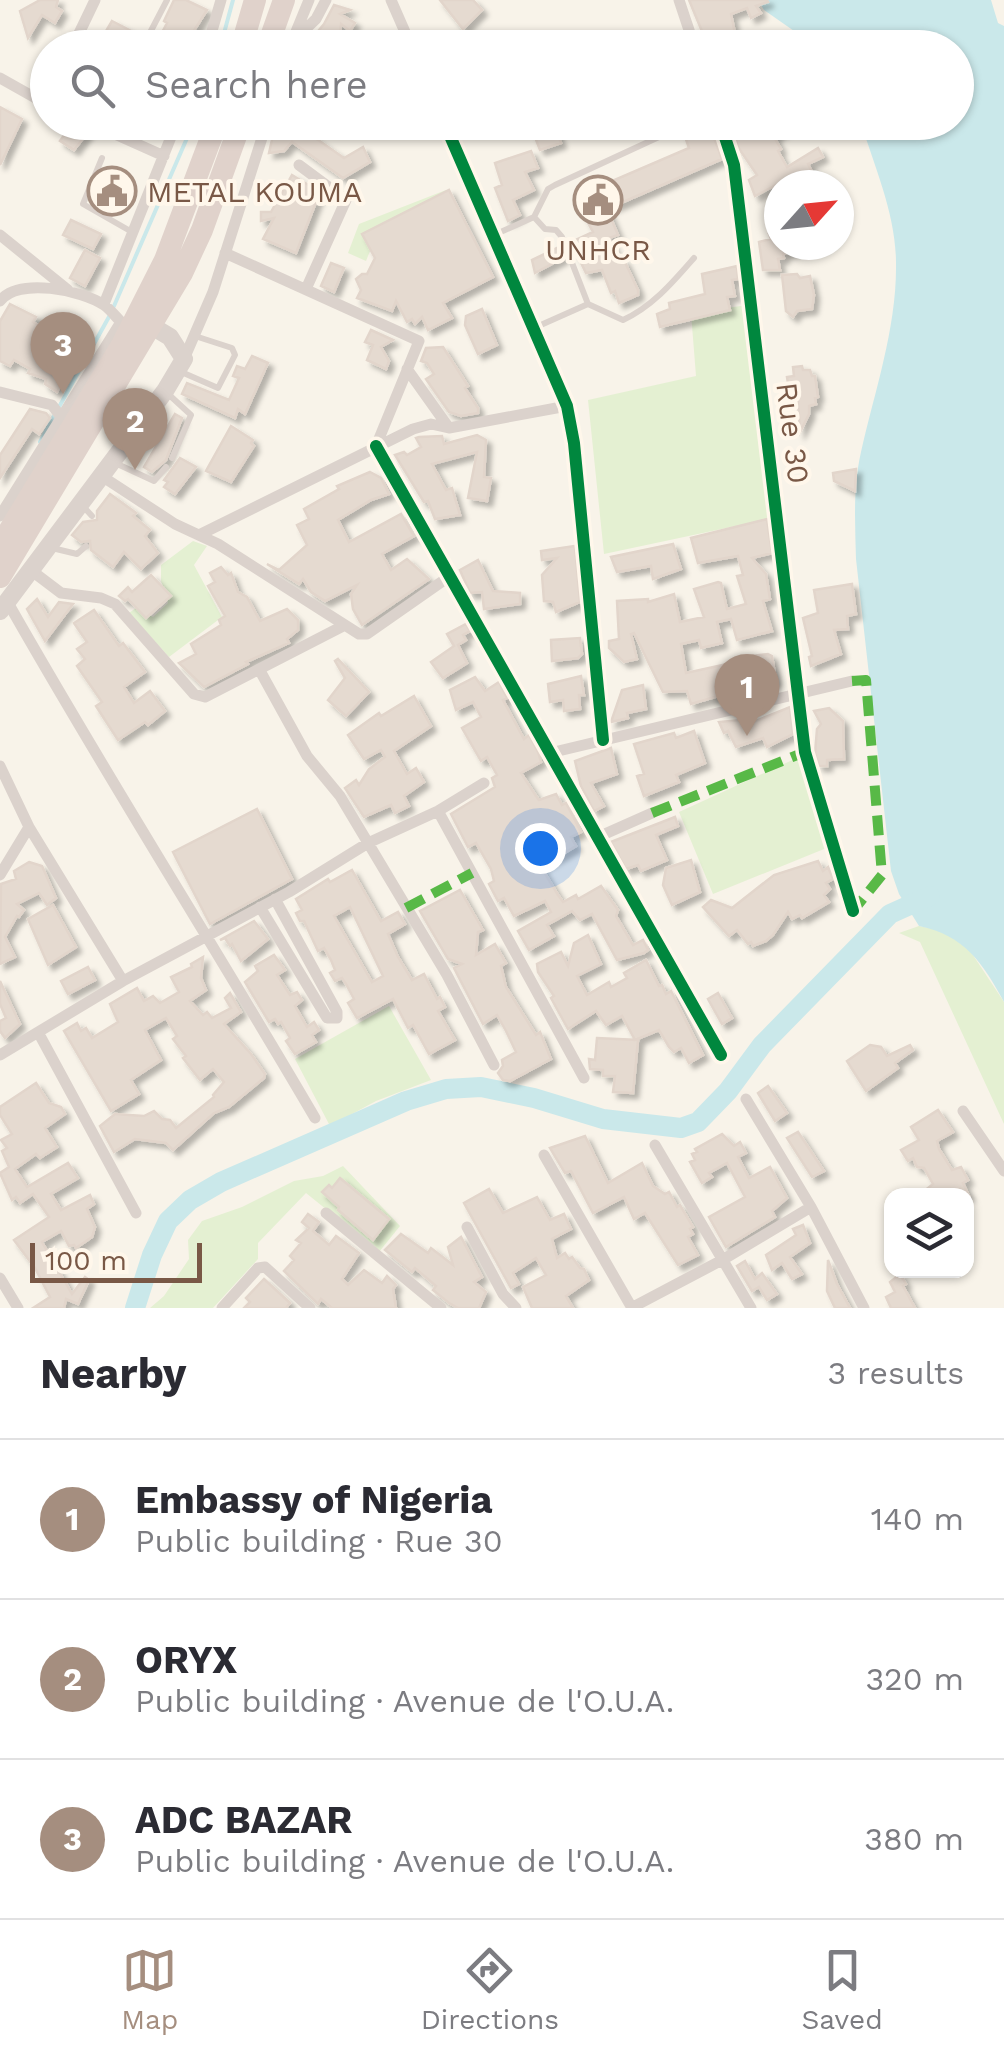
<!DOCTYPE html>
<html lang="en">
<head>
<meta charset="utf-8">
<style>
	:root { --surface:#fff; --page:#f7f7f7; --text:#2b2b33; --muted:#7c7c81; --line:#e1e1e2; --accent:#a58e7f }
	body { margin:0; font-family:"Work Sans",sans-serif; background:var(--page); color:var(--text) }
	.controls { position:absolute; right:30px; bottom:30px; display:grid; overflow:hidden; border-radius:20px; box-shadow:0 2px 8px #0004 }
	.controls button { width:90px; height:90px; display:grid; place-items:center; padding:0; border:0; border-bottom:2px solid var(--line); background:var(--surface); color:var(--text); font:50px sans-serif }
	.compass { position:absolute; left:764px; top:170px; width:90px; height:90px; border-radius:50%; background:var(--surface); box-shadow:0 2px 8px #0004; rotate:63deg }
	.scale { position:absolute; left:30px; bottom:25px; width:172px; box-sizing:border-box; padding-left:10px; border:5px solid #795846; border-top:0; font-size:28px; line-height:35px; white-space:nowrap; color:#795846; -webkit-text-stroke:8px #fff7eb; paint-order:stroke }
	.you { position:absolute; left:540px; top:848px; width:35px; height:35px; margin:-25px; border:8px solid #fff; border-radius:50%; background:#1a73e8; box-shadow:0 0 0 15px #1a73e833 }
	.badge { display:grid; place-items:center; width:65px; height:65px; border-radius:50%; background:var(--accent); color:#fff; font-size:32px; font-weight:700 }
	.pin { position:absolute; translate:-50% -82px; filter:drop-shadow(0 2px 5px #0008) }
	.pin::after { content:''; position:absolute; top:52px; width:35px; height:30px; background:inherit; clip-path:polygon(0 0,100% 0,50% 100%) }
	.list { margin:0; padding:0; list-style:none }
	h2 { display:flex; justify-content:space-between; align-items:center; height:130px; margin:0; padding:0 40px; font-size:42px }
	h2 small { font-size:32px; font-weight:400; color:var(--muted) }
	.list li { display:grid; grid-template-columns:65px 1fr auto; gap:30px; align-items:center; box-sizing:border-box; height:160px; padding:0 40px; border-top:2px solid var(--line) }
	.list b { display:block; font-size:38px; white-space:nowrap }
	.list p { margin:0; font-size:32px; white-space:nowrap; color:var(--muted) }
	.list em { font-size:32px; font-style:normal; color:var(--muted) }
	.icon { flex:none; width:55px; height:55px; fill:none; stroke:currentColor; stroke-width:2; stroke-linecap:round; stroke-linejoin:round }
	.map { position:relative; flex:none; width:1004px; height:1308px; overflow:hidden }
	.search { position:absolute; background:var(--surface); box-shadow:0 2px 8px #0004; left:30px; right:30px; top:30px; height:110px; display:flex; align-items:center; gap:25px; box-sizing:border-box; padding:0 35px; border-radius:55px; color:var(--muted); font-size:38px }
	.sheet { height:610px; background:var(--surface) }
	nav { display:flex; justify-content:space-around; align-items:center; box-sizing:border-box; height:140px; border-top:2px solid var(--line); background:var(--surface); font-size:28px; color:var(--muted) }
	nav a { display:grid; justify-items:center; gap:5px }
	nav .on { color:var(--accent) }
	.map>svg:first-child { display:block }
	.green { fill:#e4f0d2 }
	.water { fill:#cae8ea }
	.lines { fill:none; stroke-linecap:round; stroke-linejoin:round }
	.stream { stroke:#cae8ea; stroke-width:4 }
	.river { stroke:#cae8ea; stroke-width:20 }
	.building { fill:#e5dad0; stroke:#e2d5cb; stroke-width:2.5; fill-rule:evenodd; filter:url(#shadow) }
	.lane { stroke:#dbd2cc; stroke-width:6 }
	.street { stroke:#dbd2cc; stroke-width:11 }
	.secondary { stroke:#dbd2cc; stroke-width:18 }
	.highway { stroke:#e0d2cb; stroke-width:22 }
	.quiet { stroke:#58b947; stroke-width:10; stroke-dasharray:20 10; stroke-linecap:butt }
	.cycleway-casing { stroke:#fff7eb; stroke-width:19 }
	.cycleway { stroke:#00873e; stroke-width:12 }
	.labels { text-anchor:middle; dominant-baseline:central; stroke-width:8; stroke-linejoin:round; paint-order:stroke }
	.poi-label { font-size:30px; fill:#795846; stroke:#fff7eb; text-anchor:start }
	.street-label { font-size:30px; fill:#795846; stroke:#fff7eb }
</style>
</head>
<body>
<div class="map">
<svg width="1004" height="1308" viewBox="0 0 1004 1308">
	<defs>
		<filter id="shadow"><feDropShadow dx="5" dy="5" stdDeviation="2.5" flood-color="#0004"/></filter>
	</defs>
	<rect width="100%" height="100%" fill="#f8f3e9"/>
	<path class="green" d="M446 190 480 264 372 246 366 261 348 253 359 224Z
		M755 304 783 516 604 554 588 400 696 376 691 313Z
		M193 541 207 546 194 565 222 617 169 657 129 613 136 608 153 617 168 603 161 581V565Z
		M799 757 829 847 713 894 679 812Z
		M919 926 944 931 969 949 1004 1002V1124L920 942 899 933Z
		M389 1006 431 1080 376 1101 330 1126 295 1059Z
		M343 1166 400 1226 379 1252 306 1193 258 1243V1259L213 1308H150L164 1296 189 1259 188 1240 202 1221 242 1207 294 1181 323 1176Z"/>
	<path class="water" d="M758 0H991L998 23 1004 26V1002C983 963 964 935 919 926L899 894 891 871 856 559C855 523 853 487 861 452 875 390 897 327 896 263 896 215 875 168 861 123L956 122V48L817 47 764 10Z"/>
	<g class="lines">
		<path class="stream" d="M220 48 233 0
			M114 306 194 122
			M59 407 110 315
			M40 442 54 416"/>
		<path class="river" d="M135 1308 152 1255 168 1221 190 1200 221 1182 406 1101 446 1089 481 1087 534 1098 603 1119 681 1128 698 1122 728 1091 762 1045 890 914 930 896"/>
	</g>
	<path class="building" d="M40 0H58L56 7 62 11 55 23 42 15 28 38 20 11Z
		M174 0H186L207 10 183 48H150L153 42 156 44 167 23 164 21Z
		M440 0H473L482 10 463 29Z
		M689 0H767L768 2 756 6 761 13 751 18 747 8 731 14 737 43 709 48Z
		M334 5 350 10 340 14 355 23 350 31 341 24 339 48H304L324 24Z
		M112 21 141 36 135 48H96Z
		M0 107 22 119 0 165Z
		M276 122 295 124 344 158 363 147 370 162 343 178 292 142 284 151 269 153Z
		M529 122H553L561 143 540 150Z
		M680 122H708L722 159 607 209 618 235 609 238 620 261 624 260 638 290V295L619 303 615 291 611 293 602 270 586 273 571 242 593 232 582 212 588 209 582 194 689 148Z
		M737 122H765L768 130 781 122H796L774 137 781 149 778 151 787 167 818 148 823 157 808 164 817 182 776 185 755 196 749 180 757 175 738 147 734 134 740 132Z
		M77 126 88 132 74 150 60 141 67 131 71 134Z
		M531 151 538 168 525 172 534 190 513 200 520 215 508 221 495 188 502 185 495 163Z
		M292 175 320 192 296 253 263 239 274 218 261 221V212H271Z
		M449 190 493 277 443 303 452 318 428 330 422 317 415 324 412 319 407 322 396 301 392 311 357 298 361 290 356 279 362 274H367L375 258 362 234Z
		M71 220 101 234 93 249 63 235Z
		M779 232V245L805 247 783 254 784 258 778 259 780 270H763L759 242 771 239 769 234Z
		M559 247 563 258 535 273 532 260Z
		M85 250 100 258 85 286 70 278Z
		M331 263 344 268 334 292 321 286Z
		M737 266 738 279 732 280 735 296 727 297 730 310 660 327 657 314 670 309 669 303 705 294 702 274Z
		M797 274 800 278 810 276 814 295 812 309 797 311 793 317 786 311 782 275Z
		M10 304 36 317 33 322 49 331 51 328 64 334 65 330 79 348 57 392 45 384 46 379 28 373 30 369 14 360 10 366 0 361V321Z
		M482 309 497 345 478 354 465 325 466 316Z
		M371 330 393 340 381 347 389 361 386 369 367 360 373 345 365 342Z
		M443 347 468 386 465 388 478 408V413L461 416 449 412 426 379 434 374 427 363 421 361 426 348Z
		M252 356 268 363 245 414 238 409 235 418 182 394 187 383 229 400 239 378 233 376 237 366 245 369Z
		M802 366 803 370H810L812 376H815L818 397 815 398 816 404 809 406V414L800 432 798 402H791L787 377 794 376 793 367Z
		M30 409 46 413 50 418 39 434 32 429 0 478V455Z
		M175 414 182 418 166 460 152 472 144 467Z
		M231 426 253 440 251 443 254 446 231 482 206 471Z
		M477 435 486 440 484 477 491 478 487 501 468 498 477 452 432 464 446 490 452 488 460 515 435 519 428 501 424 502 395 455 404 452 407 455 421 447 416 438 419 437 442 436 444 444Z
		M180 458 196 467 175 494 164 487 168 482 164 480Z
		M856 469 855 491 834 481 833 473Z
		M370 472 381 478 389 494 371 500 338 520 349 542 401 514 414 536 382 554 391 570 407 559 429 579 362 625 353 609 351 594 357 585 325 601 311 592 303 579 299 584 267 564 279 570 307 545 297 525 309 519 304 509 339 489 337 486Z
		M110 494 136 513 133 516 150 530 145 536 158 553 141 569 124 552 113 567 91 550 90 541 81 542 72 535 83 522 97 520V511Z
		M767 519 772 553 752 558 766 574 770 599 763 601 772 631 737 640 731 619 717 622 722 643 701 648 699 640 681 644 686 673 727 664 732 692 691 704 687 691 663 692 634 633 631 634 637 659 624 662 609 648V641L619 639 617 601 648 599V602L674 594 680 622 704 617 694 589 718 582 721 583 727 609 746 604 737 576 743 575 738 556 698 563 691 538Z
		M673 544 681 569 653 579 651 566 617 572 611 557Z
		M575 546 580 602 556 612 553 602 544 601 542 575 557 558 542 560 541 551Z
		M478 560 493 591 520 593V604L484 609 482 592 470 593 460 570Z
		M221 567 228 575 231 573 238 592 247 597 260 621 287 609 298 620V630L287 639 289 643 246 662 248 664 204 687 179 663 196 654 191 644 221 625 219 620 225 616 208 586 215 582 210 573Z
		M151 575 171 596 146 618 128 599 125 601 119 596 128 587 132 592Z
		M852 584 856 614 847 616 848 629 834 630 841 654 811 666 809 657 812 656 803 618 818 613 814 590Z
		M37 599 48 617 59 602 73 604 45 641 27 609Z
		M94 610 119 646 123 643 145 672 124 687 134 703 150 691 165 711 148 725 145 722 118 740 96 706 102 702 77 666 85 659 77 649 87 642 74 623Z
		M466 624 470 631 463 635 466 640 458 645 467 663 443 678 431 662 454 646 447 634Z
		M580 638 582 654 578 658 552 661 551 640Z
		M768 654 772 656 776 681 753 687 742 657Z
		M338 659 369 692 346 716 328 700 345 678 335 661Z
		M581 676 584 695H579L580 709 564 711 563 700 550 702 548 684Z
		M475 677 485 691 499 682 507 698 503 700 524 739 529 735 538 752 541 762 521 773 536 796 539 800 556 794 562 805 566 803 581 832 571 837 576 846 541 867 558 895 563 902 576 895 578 899 601 886 618 910 616 916 633 945 643 940 648 950 644 953 617 960 592 914 580 920 572 911 547 925 554 936 529 950 518 931 551 912 545 901 514 916 504 898 498 901 489 884 494 881 491 869 476 843 468 847 451 814 495 787 492 778 497 775 487 757 481 761 462 728 481 717 473 702 456 710 450 690Z
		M643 685 646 709 627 713 628 718 611 722 622 690Z
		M414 696 431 726 394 751 407 774 416 768 424 782 404 796 409 806 395 813 391 805 364 817 345 788 356 780 359 785 369 769 385 757 381 750 364 759 348 735 379 713 381 716Z
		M790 707 793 734 767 747 763 738 736 747 728 731 724 733 719 722 741 720 743 723 750 720 751 723Z
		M829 708 843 721 844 759 827 760V766H819L815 754 817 729 821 724 814 711Z
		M694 731 705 763 676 775 679 782 644 796 637 776 644 774 634 744 674 733 676 738Z
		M611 748 617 774 591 783 604 806 594 811 581 786 575 761Z
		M257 809 292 879 210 924 173 852Z
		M675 817 678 826 656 835 667 860 641 871 638 865 626 869 611 842Z
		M691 860 700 892 672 905 663 885 666 868Z
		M818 861 823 871 828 867 833 879 826 883 830 889 824 895 829 902 802 918 800 915 792 919 788 912 773 935 766 941 753 946 751 942 748 944 737 930 729 936 703 907 711 900 732 908 774 875Z
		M29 862 42 866 56 898 47 905 39 893 17 904 24 910 19 917 17 916 5 937 15 957 0 964 1 884 16 879 14 871Z
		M352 870 381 921 398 912 405 924 388 934 398 957 412 980 424 974 437 999 440 997 445 1007 438 1011 455 1040 429 1054 413 1025 408 1028 393 999 357 1018 348 1003 354 999 346 984 342 978 335 981 330 973 335 970 331 960 324 948 318 951 304 921H300L296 913 302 910 296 899 328 879 330 882ZM350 907 383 976 372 982 334 916Z
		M460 890 483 930 478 932 476 955 495 944 506 963 501 966 506 987 536 1035 540 1032 551 1059 510 1081 503 1080 498 1073 503 1066 502 1060 516 1052 506 1031 497 1015 483 1024 454 968 462 964 448 959 420 911Z
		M53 905 76 947 48 965 28 919Z
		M254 921 268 939 241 961 232 944 230 946 225 938 220 940Z
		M588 935 601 964 577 976 587 995 609 982 611 987 627 978 624 973 646 960 659 986 662 985 666 994 671 991 703 1055 689 1063 681 1048 674 1052 669 1047 659 1030 635 1040 622 1016 606 1025 596 1011 568 1029 551 998 554 996 538 972 537 964 561 952 568 966 574 943Z
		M274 955 285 970 277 975 290 995 297 992 302 1000 295 1006 307 1027 314 1022 319 1030 312 1035 316 1042 295 1054 286 1041 290 1038 281 1022 278 1024 275 1019 269 1022 245 982 258 971 255 966Z
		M203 957 201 978 206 990 190 1001 203 1015 207 1012 212 1018 231 1008 225 998 230 993 241 1012 224 1024 251 1054 265 1074 264 1078 229 1107 214 1113 173 1150 166 1143 135 1139 114 1152 100 1126 115 1114 144 1116 154 1111 162 1119 170 1120 176 1128 214 1097 213 1095 224 1082 213 1069 200 1080 183 1058 186 1056 173 1039 177 1036 166 1018 145 1030 161 1060 131 1080 139 1094 111 1111 64 1031 77 1023 81 1031 86 1028 92 1038 118 1022 110 1004 137 988 144 1001 153 996 160 1003 179 992 171 977 192 967 191 964Z
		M88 967 95 980 68 994 61 981Z
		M0 981 20 1024 5 1038 0 1031V1021L6 1018 0 1004Z
		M718 993 732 1018 722 1024 708 999Z
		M597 1038 638 1040 633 1093 613 1092 615 1076H603V1070L590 1069 589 1059 595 1060Z
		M870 1045 881 1047 887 1056 910 1045 913 1050 895 1063 898 1068 866 1091 847 1061Z
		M36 1083 49 1103 61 1107 65 1114 45 1128 57 1147 40 1158 36 1154 15 1169 27 1187 68 1163 78 1178 51 1194 61 1210 90 1195 94 1204 87 1209 95 1227 92 1237 76 1248 74 1245 69 1246 61 1231 42 1242 72 1294 85 1277 89 1280 78 1304 66 1299 64 1308H33L50 1297 35 1268 14 1240 49 1217 33 1194 20 1203 16 1197 12 1200 0 1173 9 1167 2 1151 7 1148 1 1140 12 1134 0 1115V1107Z
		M768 1086 787 1113 775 1121 758 1093Z
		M938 1110 953 1132 937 1141 939 1149 952 1170 961 1167 968 1180 963 1183 969 1196H918L933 1184 924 1168 917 1167 913 1158 908 1161 901 1150 919 1140 911 1127Z
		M798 1132 824 1171 812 1177 787 1138Z
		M722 1134 734 1146 740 1142 746 1153 738 1157 749 1178 770 1167 787 1198 772 1211 775 1217 726 1247 709 1217 745 1197 727 1163 709 1173 712 1177 702 1183 690 1162 695 1160 692 1154 697 1152 695 1149Z
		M585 1136 608 1183 642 1163 653 1186 665 1194 669 1192 677 1207 680 1205 693 1227 690 1229 693 1234 688 1237 698 1255 678 1265 645 1213 634 1219 624 1197 593 1213 571 1171 565 1173 550 1148Z
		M340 1178 389 1219 373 1240 338 1210 339 1207 322 1192 329 1185 332 1188Z
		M489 1189 503 1213 537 1197 550 1220 564 1214 571 1229 552 1239 557 1258 565 1253 569 1259 572 1257 580 1268 584 1269 589 1280 566 1296 573 1308H532L523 1287 546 1275 536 1258 513 1273 519 1284 511 1288 464 1203Z
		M308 1214 319 1222 313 1231 329 1245 336 1236 359 1253 342 1279 348 1285 364 1270 382 1283 387 1276 396 1285 393 1289 396 1308H332L321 1299 318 1304 284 1271 294 1260 290 1256 301 1243 296 1240 309 1228 302 1222Z
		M803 1225 810 1243 790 1257 802 1274 792 1279 782 1263 772 1270 766 1255 796 1235 793 1229Z
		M401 1234 428 1253 431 1248 453 1265 448 1247 461 1237 482 1277 474 1282 486 1292 479 1308H458L449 1303 433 1290 436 1286 415 1268 412 1272 385 1250Z
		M828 1260 837 1284 850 1308H835L827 1291Z
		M745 1261 755 1279 762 1273 777 1294 767 1300 759 1287 752 1291 737 1266Z
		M900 1274 906 1284 903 1286 915 1308H891L886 1297 895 1292 890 1282Z
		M264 1279 290 1303 286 1308H244L250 1302 246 1298Z"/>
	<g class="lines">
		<path class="lane" d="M142 48 167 0
			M102 158 83 204 132 232
			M534 217 545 229 556 230 562 237 588 304
			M494 235 534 217 548 189 555 185 661 136
			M534 328 588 304 623 320C653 306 673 282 694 258
			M179 371 218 388 235 355 232 348 195 336
			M166 392 191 415 172 458
			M113 462 154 481 166 467
			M81 504 92 516
			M52 548 77 554 86 546"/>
		<path class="street" d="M391 0 412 48
			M679 0 695 48
			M293 39 309 0
			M292 42 316 19 326 0
			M72 48 95 0
			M207 48 221 0
			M0 78 48 105
			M88 122 164 156
			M444 122 567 406 574 443 603 740
			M720 122 734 165 805 752 853 911
			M299 165 346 200 306 289
			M0 235 68 290
			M225 253 419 341 376 446
			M0 301C18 277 82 290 104 305 110 309 116 317 121 322V326
			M104 304 177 122
			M184 359 213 292 267 122
			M407 369 449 428 567 406
			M0 392 52 405 61 417
			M376 446 721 1055
			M100 475 175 524 218 544 359 634H367L450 576
			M0 516 121 322
			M201 534 413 429 431 424 449 428
			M32 571 61 593 101 598 115 604 194 694 205 697 343 626
			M7 601C106 776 214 945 315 1118
			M259 669 307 756 340 796 447 975 494 1065
			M550 753 852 681
			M0 766 29 827 123 981
			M438 811 584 1078
			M598 837 652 813
			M0 875 29 827
			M260 907 327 1018H337V1012L275 899
			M38 1032 136 1213
			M0 1055 123 981 289 892 368 843 438 811 484 783
			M746 1099 811 1207 864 1308
			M963 1111 1004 1171
			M655 1145 751 1308
			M544 1155 632 1308
			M326 1213 441 1308
			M467 1227 503 1294 516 1308
			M0 1278 18 1308
			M222 1308 258 1268 265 1267 310 1308
			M631 1308 724 1259 811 1207"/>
		<path class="secondary" d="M0 611 165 391 184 359 170 337 140 319"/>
		<path class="highway" d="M241 48 255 0
			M267 48 284 0
			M0 546 122 345 165 260 217 122
			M0 577 182 273 202 230 241 122"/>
		<path class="quiet" d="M852 681 866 680 882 875 853 911
			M652 813 805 752
			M406 908 472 873"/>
		<g class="cycleway-casing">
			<path id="cycleway" d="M444 122 567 406 574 443 603 740
				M720 122 734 165 805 752 853 911
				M376 446 721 1055"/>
		</g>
		<use href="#cycleway" class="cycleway"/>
	</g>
	<defs>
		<g id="civic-ring" transform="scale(2.5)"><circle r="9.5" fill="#fff7eb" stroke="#a58e7f" stroke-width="1.5"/><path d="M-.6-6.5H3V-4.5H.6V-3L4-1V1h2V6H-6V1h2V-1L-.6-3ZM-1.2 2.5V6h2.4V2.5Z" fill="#a58e7f"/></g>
	</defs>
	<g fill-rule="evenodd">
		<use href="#civic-ring" x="112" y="191"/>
		<use href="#civic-ring" x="598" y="200"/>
	</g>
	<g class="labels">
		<g class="poi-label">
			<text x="147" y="191">METAL KOUMA</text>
			<text x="598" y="249" text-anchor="middle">UNHCR</text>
		</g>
		<g class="street-label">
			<text transform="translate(793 433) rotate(83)">Rue 30</text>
		</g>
	</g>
</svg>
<div class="controls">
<button><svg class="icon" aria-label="layers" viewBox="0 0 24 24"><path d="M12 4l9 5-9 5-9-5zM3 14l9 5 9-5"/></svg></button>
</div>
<svg class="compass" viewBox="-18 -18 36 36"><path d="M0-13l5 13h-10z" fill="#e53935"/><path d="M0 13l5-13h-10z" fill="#7c7c81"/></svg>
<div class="scale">100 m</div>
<div class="you"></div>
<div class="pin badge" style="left:747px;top:736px">1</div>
<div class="pin badge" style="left:135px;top:470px">2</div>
<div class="pin badge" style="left:63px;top:394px">3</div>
<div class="search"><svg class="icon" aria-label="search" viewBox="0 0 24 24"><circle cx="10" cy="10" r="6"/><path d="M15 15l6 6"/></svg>Search here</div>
</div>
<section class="sheet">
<h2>Nearby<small>3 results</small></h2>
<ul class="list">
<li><span class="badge">1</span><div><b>Embassy of Nigeria</b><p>Public building · Rue 30</p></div><em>140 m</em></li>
<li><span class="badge">2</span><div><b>ORYX</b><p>Public building · Avenue de l'O.U.A.</p></div><em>320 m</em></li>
<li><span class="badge">3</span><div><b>ADC BAZAR</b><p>Public building · Avenue de l'O.U.A.</p></div><em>380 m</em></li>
</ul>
</section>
<nav>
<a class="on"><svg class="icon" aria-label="map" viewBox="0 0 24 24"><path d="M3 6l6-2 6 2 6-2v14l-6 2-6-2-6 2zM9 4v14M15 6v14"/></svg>Map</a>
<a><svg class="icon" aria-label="directions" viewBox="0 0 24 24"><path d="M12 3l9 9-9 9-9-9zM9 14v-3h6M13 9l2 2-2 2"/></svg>Directions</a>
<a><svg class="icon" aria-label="saved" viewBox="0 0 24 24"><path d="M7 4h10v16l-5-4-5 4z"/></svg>Saved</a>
</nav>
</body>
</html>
